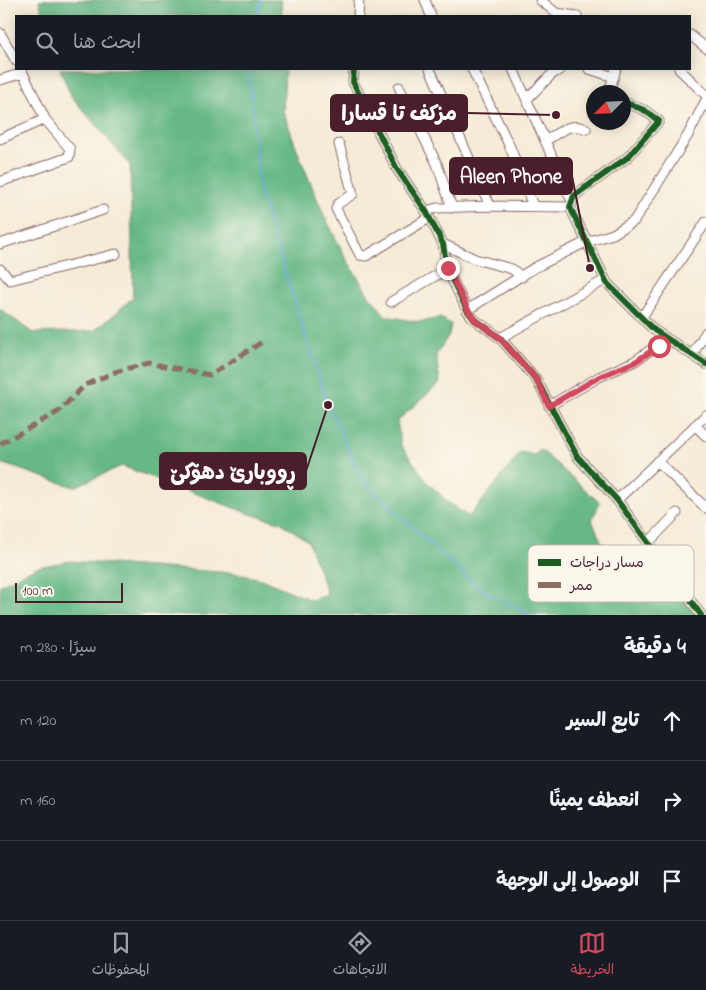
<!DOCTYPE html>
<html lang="ar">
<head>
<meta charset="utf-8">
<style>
	:root { --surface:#171b24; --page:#242831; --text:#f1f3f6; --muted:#9ea1a6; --line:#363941; --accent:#d1495b }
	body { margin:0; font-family:"Indie Flower","Playpen Sans Arabic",sans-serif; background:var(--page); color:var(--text); direction:rtl }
	.compass { position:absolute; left:586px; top:85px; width:45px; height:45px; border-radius:50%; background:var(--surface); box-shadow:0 2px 12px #0003; rotate:246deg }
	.scale { position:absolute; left:15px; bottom:12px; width:108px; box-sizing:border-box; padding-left:5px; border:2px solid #4a1f2b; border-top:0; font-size:14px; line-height:18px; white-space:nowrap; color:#4a1f2b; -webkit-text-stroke:4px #fbf7ec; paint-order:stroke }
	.stop { position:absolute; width:15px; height:15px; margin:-11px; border:4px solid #d1495b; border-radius:50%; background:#fff }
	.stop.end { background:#d1495b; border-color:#fff; box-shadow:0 1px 5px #0008 }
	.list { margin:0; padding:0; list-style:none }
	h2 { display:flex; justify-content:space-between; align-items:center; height:65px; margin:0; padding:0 20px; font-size:21px }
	h2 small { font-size:16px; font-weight:400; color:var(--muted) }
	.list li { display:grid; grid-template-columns:32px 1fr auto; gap:15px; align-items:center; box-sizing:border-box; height:80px; padding:0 20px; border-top:1px solid var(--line) }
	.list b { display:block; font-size:19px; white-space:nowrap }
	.list em { font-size:16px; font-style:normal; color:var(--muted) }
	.icon { flex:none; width:28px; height:28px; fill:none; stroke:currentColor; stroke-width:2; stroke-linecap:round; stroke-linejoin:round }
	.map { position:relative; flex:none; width:706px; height:615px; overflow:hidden; direction:ltr }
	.search { position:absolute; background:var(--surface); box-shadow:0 2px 12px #0003; left:15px; right:15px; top:15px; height:55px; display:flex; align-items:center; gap:12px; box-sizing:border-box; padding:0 18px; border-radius:0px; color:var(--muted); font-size:19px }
	.sheet { height:305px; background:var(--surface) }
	nav { display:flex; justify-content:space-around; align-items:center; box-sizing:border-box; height:70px; border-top:1px solid var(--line); background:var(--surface); font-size:14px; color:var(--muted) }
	nav a { display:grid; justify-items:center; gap:2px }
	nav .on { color:var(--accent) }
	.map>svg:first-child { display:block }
	.forest { fill:#66b885; stroke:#586c58 }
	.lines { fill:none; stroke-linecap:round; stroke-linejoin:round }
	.stream { stroke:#66a6d9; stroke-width:2 }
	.minor-casing { stroke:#866667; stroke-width:11 }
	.minor { stroke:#fff; stroke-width:9 }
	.quiet { stroke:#8d6e63; stroke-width:5; stroke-dasharray:10 5; stroke-linecap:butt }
	.cycleway-casing { stroke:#fbf7ec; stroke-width:9 }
	.cycleway { stroke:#1b5e20; stroke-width:6 }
	.route { stroke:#d1495b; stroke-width:6 }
	.key { fill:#fbf7ec; stroke:#c6b6b2; stroke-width:1 }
	.key-label { font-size:14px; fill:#4a1f2b }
	.leader { fill:none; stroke:#4a1f2b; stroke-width:2 }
	.callout-dot { fill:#4a1f2b; stroke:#fbf7ec; stroke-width:2 }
	.callout { fill:#4a1f2b; stroke:#4a1f2b; stroke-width:2 }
	.callout-label { font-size:21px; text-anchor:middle; font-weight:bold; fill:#fff }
</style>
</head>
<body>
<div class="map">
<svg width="706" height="615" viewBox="0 0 706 615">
	<rect width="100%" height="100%" fill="#fbf7ec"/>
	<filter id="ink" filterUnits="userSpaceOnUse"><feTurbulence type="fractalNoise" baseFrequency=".02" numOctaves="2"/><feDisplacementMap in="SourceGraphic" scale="10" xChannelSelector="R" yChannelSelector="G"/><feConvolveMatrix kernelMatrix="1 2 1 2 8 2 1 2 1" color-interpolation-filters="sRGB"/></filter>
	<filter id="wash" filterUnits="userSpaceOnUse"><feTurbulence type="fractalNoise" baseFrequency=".0096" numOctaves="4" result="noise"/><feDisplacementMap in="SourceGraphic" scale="20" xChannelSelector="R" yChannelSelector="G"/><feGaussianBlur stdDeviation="1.12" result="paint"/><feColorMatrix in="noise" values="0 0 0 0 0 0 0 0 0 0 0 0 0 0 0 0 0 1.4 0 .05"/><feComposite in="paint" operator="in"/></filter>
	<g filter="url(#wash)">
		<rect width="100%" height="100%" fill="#f5ebd6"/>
		<path class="forest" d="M39 0H281L282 16H43Z
			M60 69H285L283 111 301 160 324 215 346 258 368 294 386 316 418 322 440 318 451 324 449 335 436 355 440 383 397 421 401 445 428 483 449 503 469 517 521 452 534 455 541 450 600 503 592 520 601 541 634 579 676 591 697 615H0V585L37 567 70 561 233 573 261 579 311 600 327 594 308 541 280 522 250 514 122 466 74 487 0 463V309L33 333 93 331 114 315 133 297 130 165 71 96Z"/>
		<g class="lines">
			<path class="stream" d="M257 16 261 0
				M249 69 260 194 328 405 362 480 477 587 531 615"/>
		</g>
	</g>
	<g filter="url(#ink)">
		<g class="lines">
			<g class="minor-casing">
				<path id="minor" d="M425 0 431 16
					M540 0 556 13 577 16
					M358 16 359 0
					M0 33 16 61
					M690 35 706 48
					M354 69 353 82 397 169 426 211 443 244 447 269 467 310 474 319 500 338 536 379 577 456 617 500 701 615
					M430 69 490 206
					M472 69 510 147 533 206
					M513 69 571 199
					M589 69 614 77
					M679 69 706 95
					M0 80 23 73
					M399 87 437 164 452 208
					M609 92 616 69
					M527 99 551 75 561 69
					M624 102 644 110 659 121 628 157 574 196 570 207 607 283 654 330 706 364
					M0 139 45 119
					M545 141C559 133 570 121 586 129
					M339 144 353 194 338 204 336 209 360 255 366 256 429 218
					M0 182 69 157 70 149 45 119 21 69
					M426 211 437 208 490 206 570 207
					M0 244 103 210
					M443 244 475 259 512 269 522 277
					M0 269 10 280 116 254
					M391 302 447 269
					M467 310 534 268 586 242 613 234 634 221 688 135 706 100
					M642 317 706 222
					M500 338 605 280
					M692 355 706 332
					M549 406 599 377 635 361 666 339
					M695 425 706 436
					M657 461 706 508
					M617 500 706 415
					M649 542 677 513"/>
			</g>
			<use href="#minor" class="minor"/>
			<path class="quiet" d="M0 444 58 412 85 385 115 372 149 363 210 375 262 342"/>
			<g class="cycleway-casing">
				<path id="cycleway" d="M354 69 353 82 397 169 426 211 443 244 447 269 467 310 474 319 500 338 536 379 577 456 617 500 701 615
					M624 102 644 110 659 121 628 157 574 196 570 207 607 283 654 330 706 364"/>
			</g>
			<use href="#cycleway" class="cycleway"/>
		</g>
	</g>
	<g class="lines" filter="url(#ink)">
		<path class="route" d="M448 268 468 310 474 319 500 338 536 379 549 406 599 377 635 362 659 346"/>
	</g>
	<rect x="528" y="545" width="166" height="57" rx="8" class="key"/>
	<rect x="538" y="559" width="23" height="7" fill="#1b5e20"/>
	<rect x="538" y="582" width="23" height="6" fill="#8d6e63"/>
	<g class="key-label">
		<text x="570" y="567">مسار دراجات</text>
		<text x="570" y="590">ممر</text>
	</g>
	<path class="leader" d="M556 115L467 113M590 268L572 176M328 405L306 471"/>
	<g class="callout-dot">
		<circle cx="556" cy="115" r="5"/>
		<circle cx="590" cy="268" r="5"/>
		<circle cx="328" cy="405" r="5"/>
	</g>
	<g class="callout">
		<rect x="331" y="95" width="136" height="36" rx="5"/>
		<rect x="450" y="158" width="122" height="36" rx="5"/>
		<rect x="160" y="453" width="146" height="36" rx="5"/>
	</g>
	<g class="callout-label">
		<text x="399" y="120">مزكف تا قسارا</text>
		<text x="511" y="183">Aleen Phone</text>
		<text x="233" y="479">ڕووبارێ دهۆكێ</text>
	</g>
</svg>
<svg class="compass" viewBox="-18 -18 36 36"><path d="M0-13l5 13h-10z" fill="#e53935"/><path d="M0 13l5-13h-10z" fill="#9ea1a6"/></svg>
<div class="scale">100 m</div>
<div class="stop" style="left:659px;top:346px"></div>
<div class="stop end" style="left:448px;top:268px"></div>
<div class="search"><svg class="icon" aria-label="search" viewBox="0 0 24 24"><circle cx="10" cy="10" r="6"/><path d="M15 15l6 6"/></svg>ابحث هنا</div>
</div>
<section class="sheet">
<h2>4 دقيقة<small>سيرًا · 280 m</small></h2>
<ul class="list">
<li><svg class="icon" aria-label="ahead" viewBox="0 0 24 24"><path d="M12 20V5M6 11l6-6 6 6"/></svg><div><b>تابع السير</b></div><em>120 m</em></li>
<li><svg class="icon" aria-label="right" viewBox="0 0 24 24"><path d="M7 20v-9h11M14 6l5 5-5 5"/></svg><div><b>انعطف يمينًا</b></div><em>160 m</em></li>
<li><svg class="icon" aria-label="arrive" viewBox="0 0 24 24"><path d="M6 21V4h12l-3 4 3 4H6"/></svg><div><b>الوصول إلى الوجهة</b></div></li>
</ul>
</section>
<nav>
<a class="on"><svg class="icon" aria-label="map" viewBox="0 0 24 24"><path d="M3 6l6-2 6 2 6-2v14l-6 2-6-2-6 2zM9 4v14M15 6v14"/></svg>الخريطة</a>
<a><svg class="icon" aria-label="directions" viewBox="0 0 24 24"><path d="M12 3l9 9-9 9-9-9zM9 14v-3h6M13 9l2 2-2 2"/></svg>الاتجاهات</a>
<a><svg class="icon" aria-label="saved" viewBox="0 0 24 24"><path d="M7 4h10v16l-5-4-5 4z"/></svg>المحفوظات</a>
</nav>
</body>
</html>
